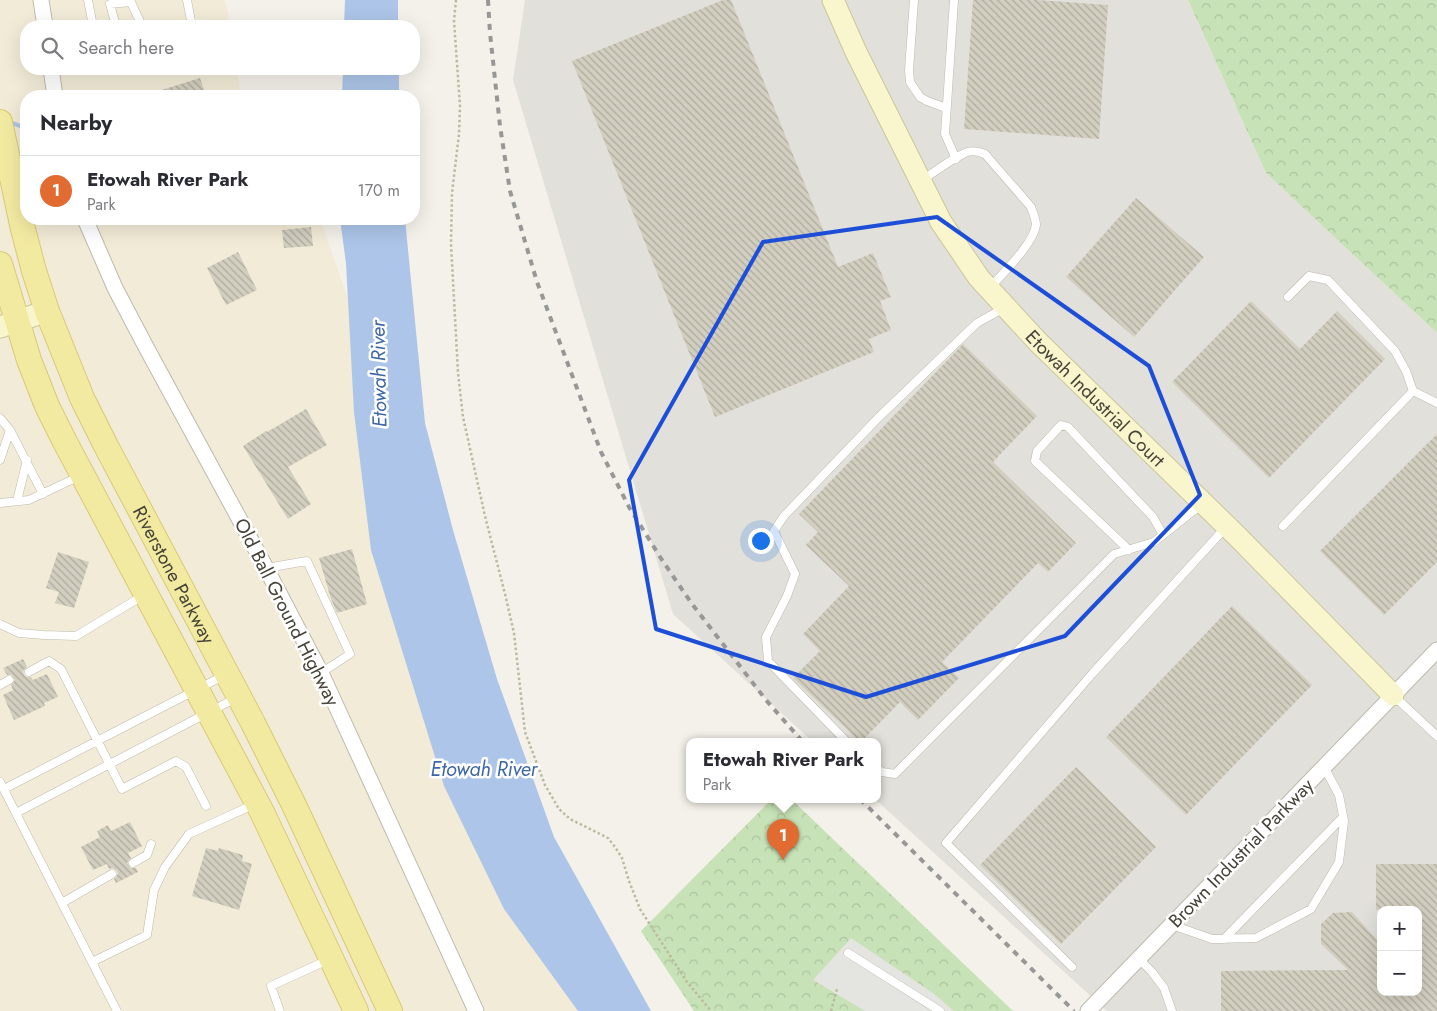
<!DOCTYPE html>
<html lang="en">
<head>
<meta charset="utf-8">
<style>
	:root { --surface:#fff; --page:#f7f7f7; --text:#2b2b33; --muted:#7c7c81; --line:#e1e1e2; --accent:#e26b31 }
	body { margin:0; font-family:Jost,sans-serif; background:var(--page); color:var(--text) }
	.controls { position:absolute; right:15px; bottom:15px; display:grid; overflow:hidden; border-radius:10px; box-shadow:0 5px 20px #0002 }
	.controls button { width:45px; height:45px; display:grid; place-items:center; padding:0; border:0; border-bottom:1px solid var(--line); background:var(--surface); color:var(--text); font:25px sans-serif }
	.you { position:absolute; left:760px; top:540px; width:18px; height:18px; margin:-12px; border:4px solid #fff; border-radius:50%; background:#1a73e8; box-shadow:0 0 0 8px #1a73e833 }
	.badge { display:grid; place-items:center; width:32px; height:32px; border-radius:50%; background:var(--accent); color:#fff; font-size:16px; font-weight:700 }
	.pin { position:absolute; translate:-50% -41px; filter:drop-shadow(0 1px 2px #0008) }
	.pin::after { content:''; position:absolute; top:26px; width:18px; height:15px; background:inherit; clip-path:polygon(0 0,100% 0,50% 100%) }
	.popup { position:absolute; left:686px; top:738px; width:195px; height:65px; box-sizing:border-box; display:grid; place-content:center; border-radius:10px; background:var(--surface); filter:drop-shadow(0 1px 4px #0005); font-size:16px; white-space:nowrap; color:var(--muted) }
	.popup b { font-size:19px; color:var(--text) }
	.popup::after { content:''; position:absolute; left:50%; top:100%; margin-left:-10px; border:10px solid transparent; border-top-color:var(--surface) }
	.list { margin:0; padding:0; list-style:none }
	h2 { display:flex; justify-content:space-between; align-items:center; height:65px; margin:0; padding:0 20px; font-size:21px }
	h2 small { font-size:16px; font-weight:400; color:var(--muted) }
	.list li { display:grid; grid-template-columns:32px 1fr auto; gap:15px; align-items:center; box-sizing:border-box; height:70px; padding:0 20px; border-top:1px solid var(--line) }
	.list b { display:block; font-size:19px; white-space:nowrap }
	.list p { margin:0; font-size:16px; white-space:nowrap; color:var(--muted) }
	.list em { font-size:16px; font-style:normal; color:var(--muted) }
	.icon { flex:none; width:28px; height:28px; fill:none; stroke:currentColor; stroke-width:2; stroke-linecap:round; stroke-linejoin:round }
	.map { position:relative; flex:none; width:1437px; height:1011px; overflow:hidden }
	.search { position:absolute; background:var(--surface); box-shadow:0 5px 20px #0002; left:20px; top:20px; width:400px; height:55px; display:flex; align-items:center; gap:12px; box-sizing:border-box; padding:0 18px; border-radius:20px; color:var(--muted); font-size:19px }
	.panel { position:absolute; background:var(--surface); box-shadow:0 5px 20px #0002; left:20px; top:90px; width:400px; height:135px; border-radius:20px }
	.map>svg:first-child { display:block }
	.commercial { fill:#f2ebd7 }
	.industrial { fill:#e2e0da; fill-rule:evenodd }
	.forest { fill:url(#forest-crowns) }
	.parking { fill:#e4e4e0 }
	.water { fill:#acc5e8 }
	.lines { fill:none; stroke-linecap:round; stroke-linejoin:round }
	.stream { stroke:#acc5e8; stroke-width:4 }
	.building { fill:url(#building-back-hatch) }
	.lane-casing { stroke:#bdbaad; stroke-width:9 }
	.street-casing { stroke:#bdbaad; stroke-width:17 }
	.secondary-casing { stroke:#cac69c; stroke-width:23 }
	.primary-casing { stroke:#d7ca73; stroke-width:26 }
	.path { stroke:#bdb89f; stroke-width:2.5; stroke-dasharray:2.5 2.5; stroke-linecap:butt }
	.lane { stroke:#fff; stroke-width:8 }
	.street { stroke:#fff; stroke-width:15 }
	.secondary { stroke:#f9f6cd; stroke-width:21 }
	.primary { stroke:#f3eaa2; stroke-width:24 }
	.rail { stroke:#979797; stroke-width:4; stroke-dasharray:6 6; stroke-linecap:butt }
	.marked { fill:none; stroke:#1d4ed8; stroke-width:4; stroke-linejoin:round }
	.labels { text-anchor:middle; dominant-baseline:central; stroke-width:5; stroke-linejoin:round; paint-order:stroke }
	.street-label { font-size:19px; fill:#454338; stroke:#fff }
	.water-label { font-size:20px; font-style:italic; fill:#3d67a6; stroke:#fff }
</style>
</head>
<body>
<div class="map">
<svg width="1437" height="1011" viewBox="0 0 1437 1011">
	<defs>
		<pattern id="forest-crowns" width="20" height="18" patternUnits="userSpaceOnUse" patternTransform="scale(1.25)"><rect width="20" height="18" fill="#c7e2b6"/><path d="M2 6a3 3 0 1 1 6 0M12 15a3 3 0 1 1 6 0" fill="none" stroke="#acc39d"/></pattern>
		<pattern id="building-back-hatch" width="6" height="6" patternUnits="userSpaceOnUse" patternTransform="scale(1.25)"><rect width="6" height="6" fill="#d3cfc0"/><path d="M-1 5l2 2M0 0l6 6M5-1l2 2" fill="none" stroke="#adaa9d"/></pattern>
	</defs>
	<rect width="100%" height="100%" fill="#f3f1e9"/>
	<path class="commercial" d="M0 0H225L230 26H26V69H237L241 96H26V219H320L404 458 609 1011H0Z"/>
	<path class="industrial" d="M525 0H1188L1266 173 1437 333V1011H1107L875 799H877V741H812L673 614 513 80ZM1381 910H1418V992H1381Z"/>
	<path class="forest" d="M1188 0H1437V333L1266 173Z
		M772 799H791L1013 1011H694L641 931Z"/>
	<path class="parking" d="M851 938 933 993 954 1011H865L813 980Z"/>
	<path class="water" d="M345 0H398V26H344Z
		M343 69H399V96H342Z
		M340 219H405L425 423 453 530 497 679 554 837 651 1011H578L504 909 444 786 371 550 354 412 346 263Z"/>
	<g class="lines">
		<path class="stream" d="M9 122 26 128"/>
	</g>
	<path class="building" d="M723 0H731L838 267 873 253 891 297 880 301 891 330 869 339 874 352 715 417 572 61Z
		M973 0H1037L1108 5 1099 139 964 129Z
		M200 78 206 96H149V94Z
		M1136 198 1204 257 1134 337 1066 277Z
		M311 227 313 246 284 248 282 230Z
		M238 252 257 290 226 305 207 268Z
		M1251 301 1300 349 1337 311 1385 359 1269 478 1172 382Z
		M963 344 1037 416 993 462 1076 543 1048 572 1038 563 942 662 959 678 918 720 900 702 862 741H859L793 678 820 651 803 634 849 586 806 545 818 532 799 514Z
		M306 409 327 445 288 467 311 504 288 519 243 446 266 431 267 432Z
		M1437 434V562L1384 615 1320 551Z
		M352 549 367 604 337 613 331 599 319 558Z
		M58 552 89 562 74 608 55 603 59 592 46 588Z
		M1232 606 1312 685 1186 815 1106 737Z
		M23 659 27 667 23 671 24 675 27 677H31L33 680 47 674 58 697 44 703 45 706 14 720 3 695 13 690 11 685 15 680 11 675H7L3 668Z
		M1076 767 1156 847 1061 944 980 865Z
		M130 822 142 846 128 853 131 858 127 863 131 868H136L138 872 116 883 114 879 118 874 117 871 112 868 109 869 107 864 93 870 81 847 100 837 97 831 108 825 111 831Z
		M206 848 218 851 219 848 243 855 242 861 252 864 239 910 192 896Z
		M1376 864H1437V1011H1221V971L1348 970 1321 944V924L1333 913 1352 912 1381 944V992H1418V910H1376Z"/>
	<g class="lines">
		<g class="lane-casing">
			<path id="lane" d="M88 0 93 26
				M130 0 142 26
				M187 0 192 26
				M914 0 909 70 910 82 920 97 927 101 946 108
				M954 0 945 134 956 159
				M116 26 110 4 130 2
				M922 180C935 172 951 159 965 153 971 150 978 151 985 154L1031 207C1033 213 1036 219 1036 225 1034 243 1002 274 990 288
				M1288 297 1309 276 1328 280 1395 351 1406 371 1413 391
				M0 418 10 430 43 494
				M0 460 10 430
				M17 501 27 460
				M0 503 29 500 80 476
				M1283 526 1413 391 1437 403
				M1129 550 1035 461 1037 451 1061 425 1068 427 1153 517 1163 535
				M266 568 307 561 350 654 321 673
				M0 624 19 633 44 635 76 636 144 595
				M29 672 49 661 61 669 122 789 176 761 186 767 206 806
				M0 685 9 680
				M1395 697 1437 736
				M846 741 768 661 766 637 787 596 795 574 774 531 784 516 878 418 977 323 1004 308
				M877 768 882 772 895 774 1114 554 1154 542 1202 504
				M0 782 117 1011
				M4 789 225 675
				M16 813 236 698
				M133 863 147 855 151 844
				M62 903 112 874
				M1172 925 1212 939 1256 938 1311 909 1339 862 1344 821 1339 795 1324 767
				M1224 939 1343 817
				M848 953 940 1011
				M1139 959 1152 972 1164 988 1172 1011
				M92 962 147 935 154 890 165 867 189 834 255 804
				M1072 967 946 843 1092 674 1226 527
				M280 1011 271 986 330 959"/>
		</g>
		<g class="street-casing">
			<path id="street" d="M41 0 45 26
				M51 69 55 96
				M85 219 115 288 146 347 266 568 321 673 476 1011
				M1088 1011 1437 650"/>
		</g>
		<g class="secondary-casing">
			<g id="secondary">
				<path id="s1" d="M833 0 856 52 941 222 979 278 1038 342 1239 538 1393 695"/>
				<path d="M0 327 47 311"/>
			</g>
		</g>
		<g class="primary-casing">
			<g id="primary">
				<path id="s2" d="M0 122 23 229 34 271 47 311 82 398 106 446 253 723 294 805 390 1011"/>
				<path d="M0 264 29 360 47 406 65 442 262 812 356 1011"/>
			</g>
		</g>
		<path class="path" d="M456 0 454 21 460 106 459 134 452 193 451 244 458 373 463 417 485 516 506 598 514 633 525 732 545 785 559 809 570 819 608 838 615 847 622 858 629 881 640 909 687 982 711 1011
			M831 1011 837 989"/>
		<use href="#lane" class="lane"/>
		<use href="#street" class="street"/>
		<use href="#secondary" class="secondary"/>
		<use href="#primary" class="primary"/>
		<path class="rail" d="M488 0 490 33 500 126 510 191 537 282 601 452 629 507 662 560 692 604 766 700 802 741
			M860 799 1074 1011"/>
	</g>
	<path class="marked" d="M937 217 1149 366 1200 495 1065 636 866 697 656 629 629 480 763 242Z"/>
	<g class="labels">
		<g class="street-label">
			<text stroke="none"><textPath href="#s1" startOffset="482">Etowah Industrial Court</textPath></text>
			<text stroke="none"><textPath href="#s2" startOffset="488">Riverstone Parkway</textPath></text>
			<text transform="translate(287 612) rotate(63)">Old Ball Ground Highway</text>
			<text transform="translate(1241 853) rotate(-46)">Brown Industrial Parkway</text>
		</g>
		<g class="water-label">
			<text transform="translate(379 374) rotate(-91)">Etowah River</text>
			<text x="484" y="769">Etowah River</text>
		</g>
	</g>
</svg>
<div class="controls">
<button>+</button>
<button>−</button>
</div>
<div class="you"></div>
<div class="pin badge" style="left:783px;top:860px">1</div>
<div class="popup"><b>Etowah River Park</b>Park</div>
<div class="search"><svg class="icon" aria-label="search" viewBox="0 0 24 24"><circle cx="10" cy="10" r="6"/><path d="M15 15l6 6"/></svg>Search here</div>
<section class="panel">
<h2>Nearby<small></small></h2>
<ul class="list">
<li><span class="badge">1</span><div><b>Etowah River Park</b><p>Park</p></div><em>170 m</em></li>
</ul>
</section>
</div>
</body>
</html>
